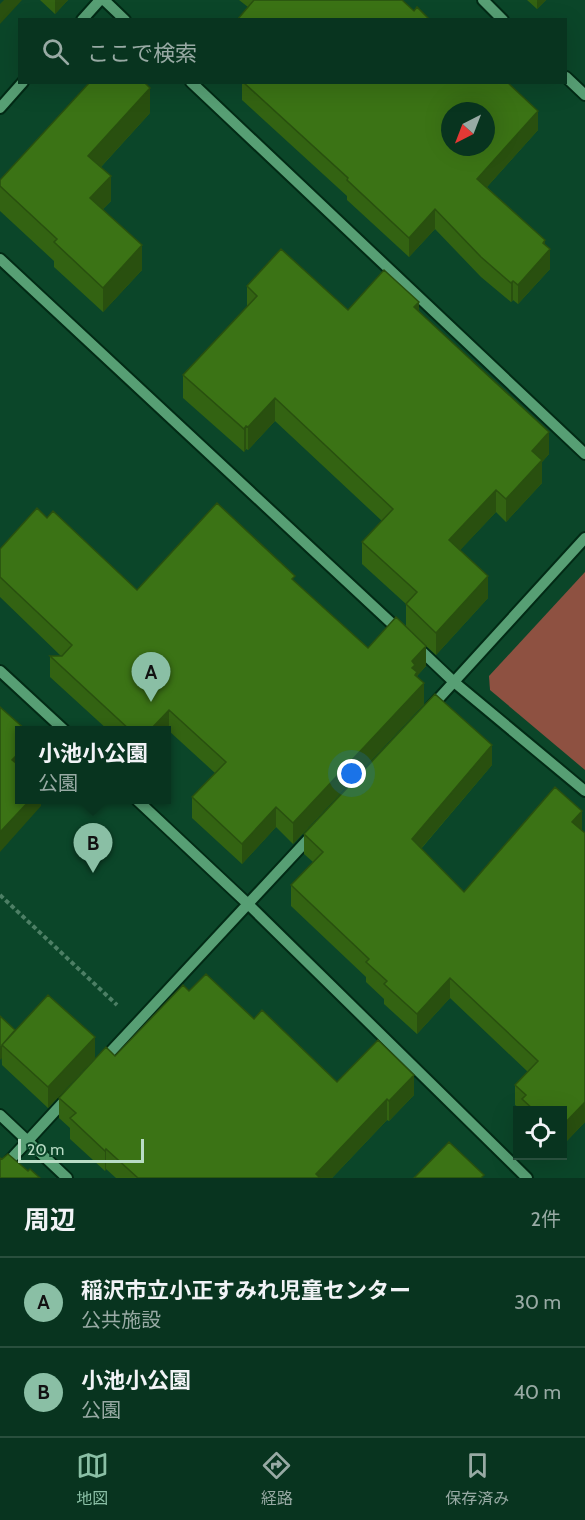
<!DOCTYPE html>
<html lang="ja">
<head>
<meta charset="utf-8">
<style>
	:root { --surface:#08341f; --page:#113c28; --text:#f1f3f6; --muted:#98aaa4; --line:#294f3d; --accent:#8abfa5 }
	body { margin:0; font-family:Cabin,"Noto Sans JP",sans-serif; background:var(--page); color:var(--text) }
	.controls { position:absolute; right:18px; bottom:18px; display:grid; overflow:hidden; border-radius:0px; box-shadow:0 6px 24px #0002 }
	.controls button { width:54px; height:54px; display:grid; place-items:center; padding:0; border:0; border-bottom:2px solid var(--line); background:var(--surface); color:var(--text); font:30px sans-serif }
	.compass { position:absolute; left:441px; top:102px; width:54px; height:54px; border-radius:50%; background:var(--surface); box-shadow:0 6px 24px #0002; rotate:222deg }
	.scale { position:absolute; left:18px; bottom:15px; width:126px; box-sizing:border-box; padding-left:6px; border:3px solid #b9dcc5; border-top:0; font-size:16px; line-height:21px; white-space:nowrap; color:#b9dcc5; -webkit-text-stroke:4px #0b4629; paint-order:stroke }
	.you { position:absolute; left:352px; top:774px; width:21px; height:21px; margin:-15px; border:4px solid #fff; border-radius:50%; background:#1a73e8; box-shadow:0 0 0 9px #1a73e833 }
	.badge { display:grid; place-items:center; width:39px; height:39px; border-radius:50%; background:var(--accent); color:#111; font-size:20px; font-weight:700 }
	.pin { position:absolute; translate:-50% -50px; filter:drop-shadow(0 2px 3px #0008) }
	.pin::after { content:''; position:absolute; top:32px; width:21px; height:18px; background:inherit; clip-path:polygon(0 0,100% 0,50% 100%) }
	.popup { position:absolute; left:15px; top:726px; width:156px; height:78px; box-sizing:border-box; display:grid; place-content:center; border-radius:0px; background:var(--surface); filter:drop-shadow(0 2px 4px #0005); font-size:20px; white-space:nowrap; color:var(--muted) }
	.popup b { font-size:22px; color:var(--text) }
	.popup::after { content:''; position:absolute; left:50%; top:100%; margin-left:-12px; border:12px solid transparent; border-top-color:var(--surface) }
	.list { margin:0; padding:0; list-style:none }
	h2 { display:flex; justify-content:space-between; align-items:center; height:78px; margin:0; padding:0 24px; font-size:26px }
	h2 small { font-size:20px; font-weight:400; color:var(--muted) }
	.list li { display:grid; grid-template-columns:39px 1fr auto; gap:18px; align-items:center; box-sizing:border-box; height:90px; padding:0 24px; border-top:2px solid var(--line) }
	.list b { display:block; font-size:22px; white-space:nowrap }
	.list p { margin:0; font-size:20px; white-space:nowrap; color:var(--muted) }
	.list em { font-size:20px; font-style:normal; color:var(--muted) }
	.icon { flex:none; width:33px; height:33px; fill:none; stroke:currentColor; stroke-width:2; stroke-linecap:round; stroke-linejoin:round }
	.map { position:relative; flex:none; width:585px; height:1178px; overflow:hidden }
	.search { position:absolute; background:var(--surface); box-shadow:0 6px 24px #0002; left:18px; right:18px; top:18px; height:66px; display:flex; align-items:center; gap:15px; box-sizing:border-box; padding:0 21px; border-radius:0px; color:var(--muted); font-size:22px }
	.sheet { height:258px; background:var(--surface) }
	nav { display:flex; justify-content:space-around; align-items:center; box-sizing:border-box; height:84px; border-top:2px solid var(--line); background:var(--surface); font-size:16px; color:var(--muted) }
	nav a { display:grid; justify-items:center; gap:3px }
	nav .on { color:var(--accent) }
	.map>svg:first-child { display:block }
	.green { fill:#8e5141 }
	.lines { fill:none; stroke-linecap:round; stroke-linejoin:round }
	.minor-casing { stroke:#022a15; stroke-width:14 }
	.path { stroke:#4d7f65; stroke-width:4; stroke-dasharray:4.5 3; stroke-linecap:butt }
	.minor { stroke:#579f74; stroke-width:10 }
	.wall { fill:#336312 }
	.shaded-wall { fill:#29500f }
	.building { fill:#3b7315; stroke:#29500f; stroke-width:1.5; fill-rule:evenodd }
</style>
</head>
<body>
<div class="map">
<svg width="585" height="1178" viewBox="0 0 585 1178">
	<rect width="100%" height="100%" fill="#0b4629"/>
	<path class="green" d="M585 572V770L490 690 489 676Z"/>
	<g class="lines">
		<g class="minor-casing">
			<path id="minor" d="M104 0 125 20
				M483 0 503 20
				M82 20 100 0
				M566 77 585 95
				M191 82 585 454
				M0 108 23 82
				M0 259 401 632
				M417 647 454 682 585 791
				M0 671 64 730
				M431 707 585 538
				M137 800 248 904 527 1178
				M102 1061 314 833
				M0 1115 67 1178
				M0 1171 69 1096"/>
		</g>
		<path class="path" d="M0 895 117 1005"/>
		<use href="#minor" class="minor"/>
	</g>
	<path class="wall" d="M40 0H68L55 14Z
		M239 0H402L414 11 430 20 248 7Z
		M527 0H546L537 9Z
		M242 82H507L538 130 487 187 545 245 550 269 518 304 513 300 511 302 481 277 435 229 409 257 347 200V196L242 100Z
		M150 113 101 167 111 201 103 209 142 270 103 312 54 267V261L0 211V180Z
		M247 286 348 310 419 311 549 454 542 462V483L506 522 496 512 460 550 488 598 436 655 426 646V666L417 676 424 704 293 844 276 827 242 864 192 818V797L215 773 169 731 108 730 50 677V656H61L0 597V549L47 518 137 590 295 582 368 648 406 627V604L362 564V542L382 521 275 421 248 450 246 449 244 452 183 398V375L247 307Z
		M492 765 421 849 464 892 582 830 585 833V1122L562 1146V1110H522L515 1105V1085L528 1072 450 998 417 1034 384 1004V999L366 982V977L291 906V885L313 862 304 854V834Z
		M189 991 254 1019 337 1082 414 1095 389 1121 387 1120 332 1178H116L106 1169 105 1171 70 1139V1128L59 1118V1098L115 1056Z
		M0 1016 15 1030 95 1058 48 1108 2 1065Z"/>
	<path class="shaded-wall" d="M4 0H22L0 24V4Z
		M55 0H68L55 14Z
		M537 0H546L537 9Z
		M150 88V113L88 181V156Z
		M538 111V130L477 198V179Z
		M111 176V201L90 222V198Z
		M435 209V229L409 257V238Z
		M545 240V255L550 249V269L518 304V285Z
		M142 245V270L103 312V288Z
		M513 281V300L511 302V283Z
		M419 302V324L414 307Z
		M275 398V421L248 450V427Z
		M246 426V449L244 452V429Z
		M549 432V454L542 462V483L506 522V499L532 451Z
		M496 490V512L449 562V540Z
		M488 576V598L436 655V633Z
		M426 646V666L417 676V690L424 683V704L293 844V823L412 661Z
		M169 710V731L166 733V730H150Z
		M492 745V765L412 859V839Z
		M20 752V772L12 760Z
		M30 800H41V806L0 852V832Z
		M276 807V827L242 864V844Z
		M582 811V831L572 822Z
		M450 978V998L417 1034V1014Z
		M95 1037V1058L48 1108V1087Z
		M2 1046V1058L0 1060V1049Z
		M414 1075V1095L389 1121V1101Z
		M387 1099V1120L332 1178H316V1174Z
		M585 1102V1122L562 1146V1126Z
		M106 1149V1169L105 1171V1151Z"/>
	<path class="building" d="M254 0H402L414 11 417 7 430 20H237Z
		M90 82H144L150 88 88 156 111 176 90 198 142 245 103 288 54 242 57 239 0 186V180Z
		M243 82H507L538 111 477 179 545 240 543 243 550 249 518 285 513 281 511 283 481 257 435 209 409 238 347 180 348 178ZM450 111H486V147H450Z
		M281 249 348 310 384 270 419 302 414 307 549 432 532 451 542 460 506 499 496 490 449 540 488 576 436 633 406 604 417 592 362 542 393 509 275 398 248 427 246 426 244 429 183 375 257 296 247 286Z
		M217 503 295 576 292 579 368 648 396 617 426 646 412 661 415 665 412 668 417 672 415 675 424 683 293 823 276 807 242 844 192 797 226 762 169 710 150 730H130L50 656H62L72 645 0 577V549L37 508 47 518 53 511 137 590Z
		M435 694 492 745 412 839 464 892 555 787 582 811 572 822 585 833V1102L562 1126V1110H534L522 1099 526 1095 515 1085 538 1061 450 978 417 1014 384 984 387 981 366 962 369 959 291 885 323 852 304 834Z
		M0 707 26 730H20V752L12 760 20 766V800H30L0 832Z
		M206 974 254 1019 262 1010 337 1082 378 1040 414 1075 389 1101 387 1099 316 1174 320 1178H138L106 1149 105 1151 70 1118 76 1113 59 1098 106 1047 115 1056 183 985 189 991Z
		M48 995 95 1037 48 1087 2 1045Z
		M0 1016 15 1030 2 1045V1046L0 1049Z
		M449 1142 484 1175 481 1178H414Z
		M8 1154 28 1171 30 1169 40 1178H0V1158L2 1159Z"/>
</svg>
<div class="controls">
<button><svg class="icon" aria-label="locate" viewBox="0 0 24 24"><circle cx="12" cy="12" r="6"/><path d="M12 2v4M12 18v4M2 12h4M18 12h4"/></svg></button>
</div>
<svg class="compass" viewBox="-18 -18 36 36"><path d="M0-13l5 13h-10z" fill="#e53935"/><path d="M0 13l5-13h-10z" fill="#98aaa4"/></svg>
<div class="scale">20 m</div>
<div class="you"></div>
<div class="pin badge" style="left:151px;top:702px">A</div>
<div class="pin badge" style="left:93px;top:873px">B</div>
<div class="popup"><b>小池小公園</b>公園</div>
<div class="search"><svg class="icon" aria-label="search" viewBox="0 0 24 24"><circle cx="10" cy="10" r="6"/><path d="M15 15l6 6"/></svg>ここで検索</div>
</div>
<section class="sheet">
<h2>周辺<small>2件</small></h2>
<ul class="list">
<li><span class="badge">A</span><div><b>稲沢市立小正すみれ児童センター</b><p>公共施設</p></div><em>30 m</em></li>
<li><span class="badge">B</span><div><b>小池小公園</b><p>公園</p></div><em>40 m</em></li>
</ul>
</section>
<nav>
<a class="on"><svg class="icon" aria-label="map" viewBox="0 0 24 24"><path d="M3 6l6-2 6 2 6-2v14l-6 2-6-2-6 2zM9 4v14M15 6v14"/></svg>地図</a>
<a><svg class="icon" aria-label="directions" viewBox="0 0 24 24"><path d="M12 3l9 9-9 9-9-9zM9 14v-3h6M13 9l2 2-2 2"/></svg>経路</a>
<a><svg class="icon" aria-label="saved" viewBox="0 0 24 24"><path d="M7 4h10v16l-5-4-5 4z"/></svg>保存済み</a>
</nav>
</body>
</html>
